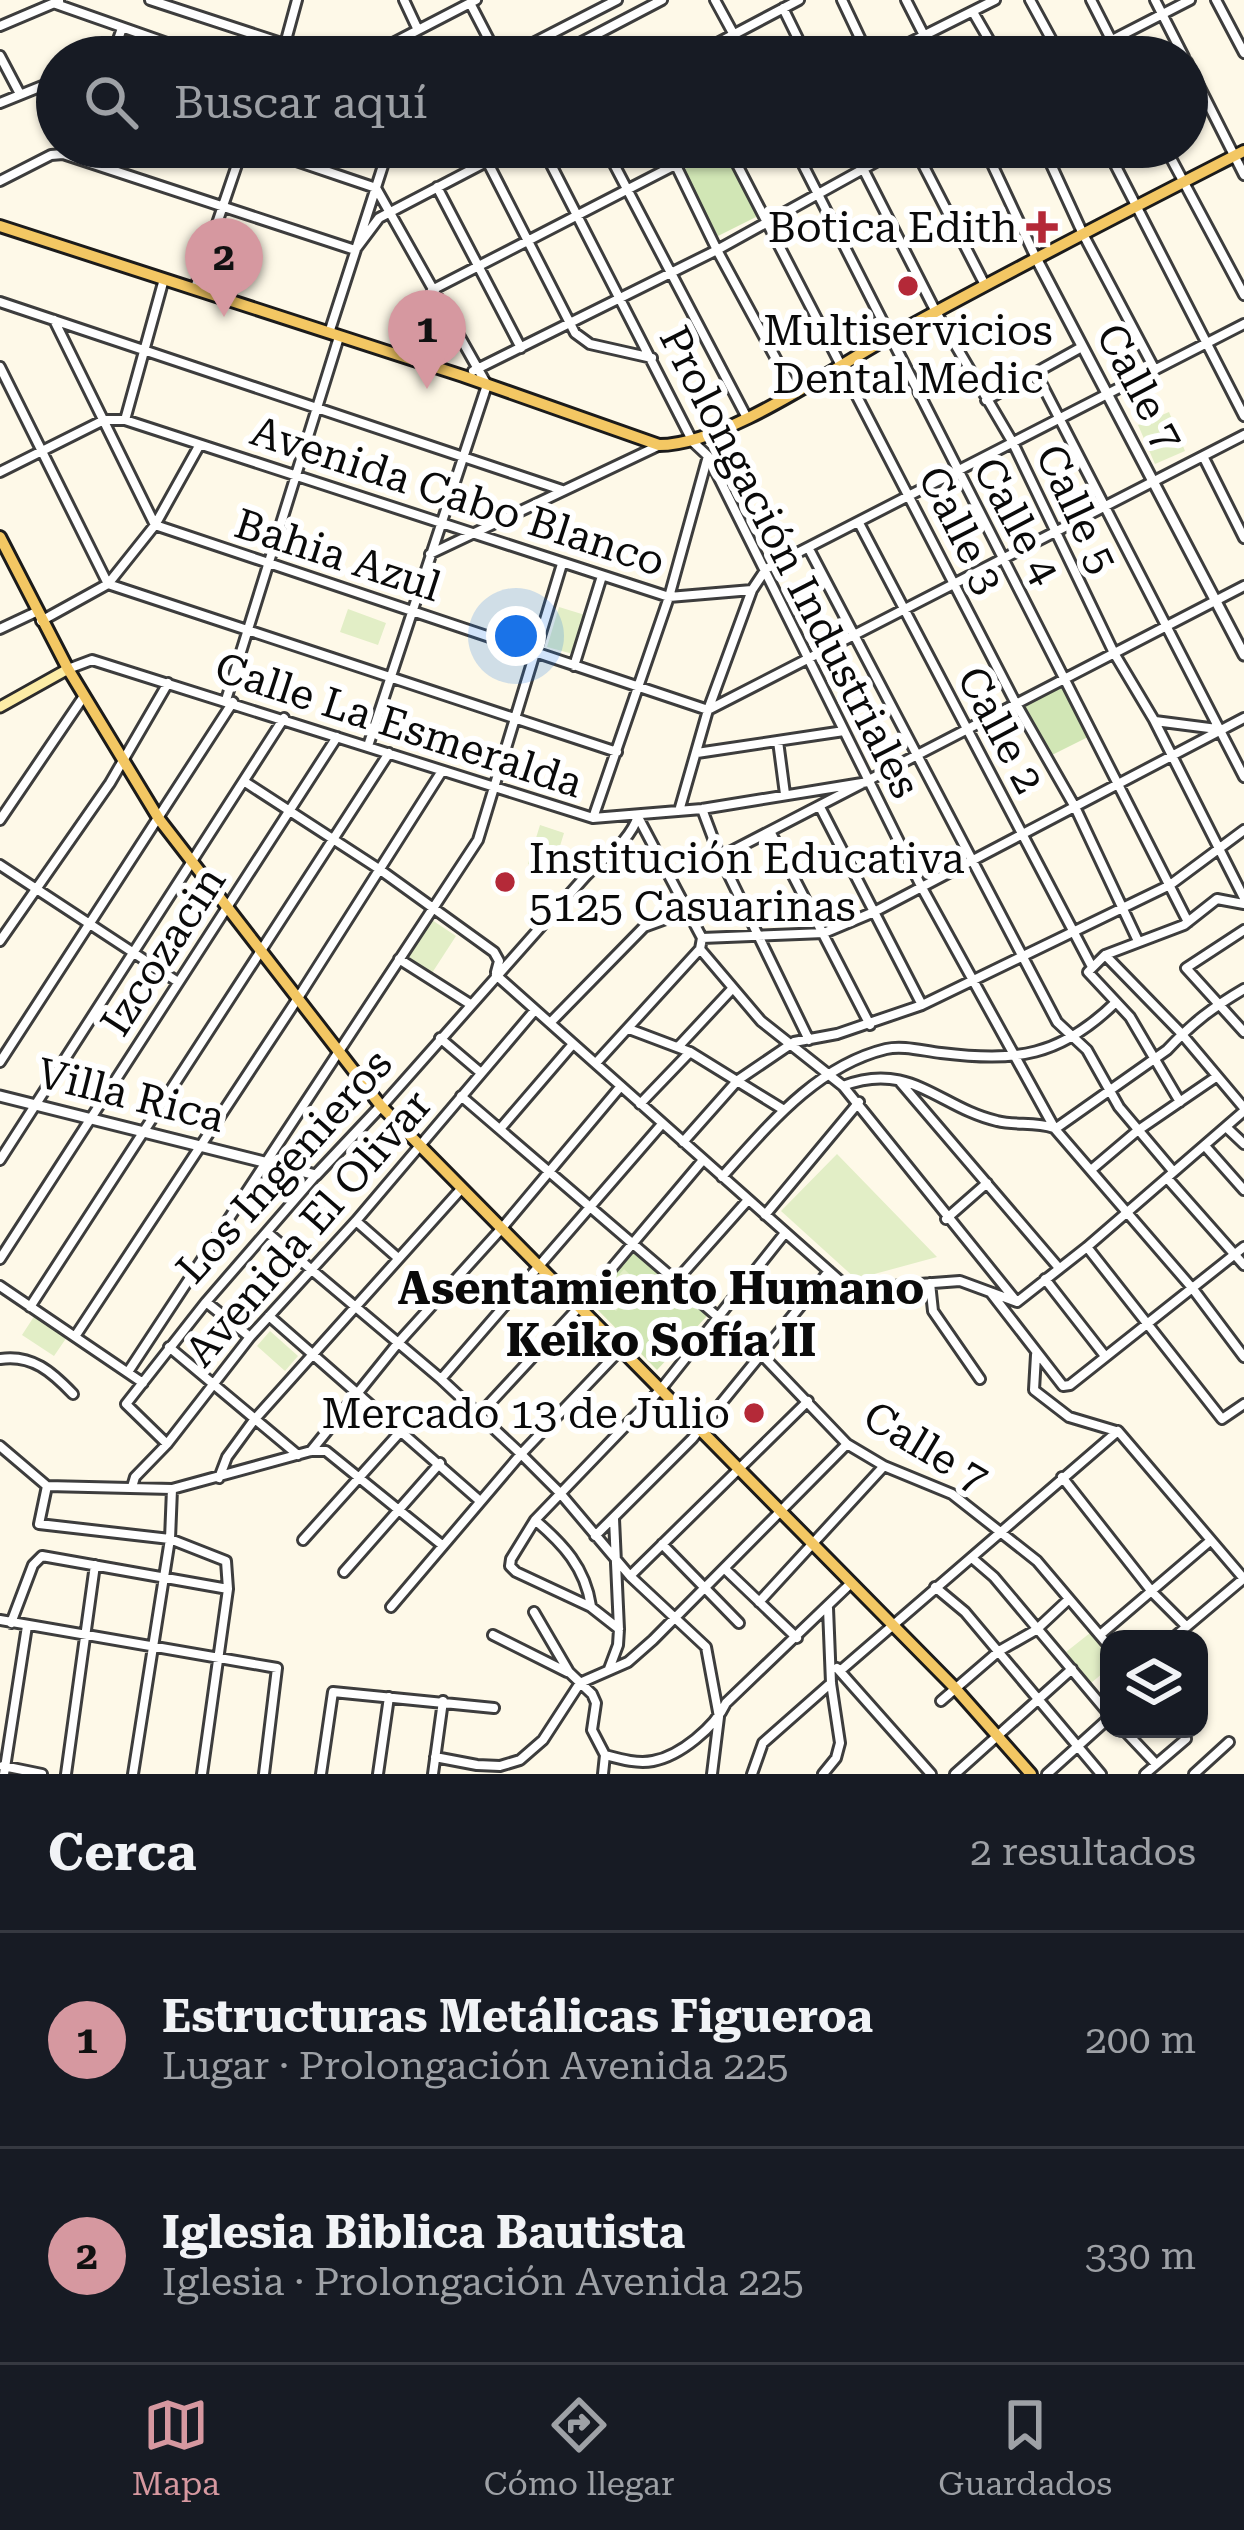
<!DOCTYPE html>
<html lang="es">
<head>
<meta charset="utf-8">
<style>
	:root { --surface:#171b24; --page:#20242c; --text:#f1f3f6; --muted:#9ea1a6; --line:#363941; --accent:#d698a0 }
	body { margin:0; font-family:"Roboto Serif",serif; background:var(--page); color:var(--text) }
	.controls { position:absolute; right:36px; bottom:36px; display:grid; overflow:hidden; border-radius:24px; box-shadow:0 3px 9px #0004 }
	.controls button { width:108px; height:108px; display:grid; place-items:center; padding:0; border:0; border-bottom:3px solid var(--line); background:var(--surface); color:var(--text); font:60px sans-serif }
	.you { position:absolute; left:516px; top:636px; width:42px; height:42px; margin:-30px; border:9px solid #fff; border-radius:50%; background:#1a73e8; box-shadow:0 0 0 18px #1a73e833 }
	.badge { display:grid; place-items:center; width:78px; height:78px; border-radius:50%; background:var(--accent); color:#111; font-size:39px; font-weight:700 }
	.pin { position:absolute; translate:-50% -99px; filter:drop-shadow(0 3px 6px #0008) }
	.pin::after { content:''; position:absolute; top:63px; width:42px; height:36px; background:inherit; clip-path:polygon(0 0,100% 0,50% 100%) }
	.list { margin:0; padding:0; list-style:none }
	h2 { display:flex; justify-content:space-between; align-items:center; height:156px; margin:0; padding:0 48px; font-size:51px }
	h2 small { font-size:39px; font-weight:400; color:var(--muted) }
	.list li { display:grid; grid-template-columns:78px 1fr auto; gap:36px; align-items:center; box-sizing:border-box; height:216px; padding:0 48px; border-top:3px solid var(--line) }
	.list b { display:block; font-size:45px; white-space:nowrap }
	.list p { margin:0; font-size:39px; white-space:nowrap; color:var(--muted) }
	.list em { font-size:39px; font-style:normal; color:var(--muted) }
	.icon { flex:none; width:66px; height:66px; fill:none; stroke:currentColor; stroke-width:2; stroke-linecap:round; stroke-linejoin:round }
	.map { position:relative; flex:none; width:1244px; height:1774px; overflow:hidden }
	.search { position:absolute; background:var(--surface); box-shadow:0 3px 9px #0004; left:36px; right:36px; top:36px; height:132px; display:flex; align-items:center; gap:30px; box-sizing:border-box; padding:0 42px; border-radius:66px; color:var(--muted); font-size:45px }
	.sheet { height:588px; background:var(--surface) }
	nav { display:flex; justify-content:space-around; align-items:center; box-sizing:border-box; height:168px; border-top:3px solid var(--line); background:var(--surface); font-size:33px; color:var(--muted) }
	nav a { display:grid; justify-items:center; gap:6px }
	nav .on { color:var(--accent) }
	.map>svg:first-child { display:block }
	.green { fill:#d1e6b5 }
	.pitch { fill:#e2eec6 }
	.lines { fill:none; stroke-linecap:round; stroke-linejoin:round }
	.minor-casing { stroke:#3d3d3d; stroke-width:14 }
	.tertiary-casing { stroke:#3d3d3d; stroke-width:15 }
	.secondary-casing { stroke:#2c2c2c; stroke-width:15 }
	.primary-casing { stroke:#1b1b1b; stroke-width:16 }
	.minor { stroke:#fff; stroke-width:8 }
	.tertiary { stroke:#fff; stroke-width:9 }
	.secondary { stroke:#fceda6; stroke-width:9 }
	.primary { stroke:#f3c763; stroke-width:10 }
	.poi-dot { fill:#b42938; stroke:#fff; stroke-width:4.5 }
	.labels { text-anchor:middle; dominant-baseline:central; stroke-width:12; stroke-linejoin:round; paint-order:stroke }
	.poi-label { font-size:42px; fill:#0a0a0a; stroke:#fff; text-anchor:end }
	.street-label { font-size:42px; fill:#0a0a0a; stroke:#fff }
	.neighbourhood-label { font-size:45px; font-weight:bold; fill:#0a0a0a; stroke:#fff }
</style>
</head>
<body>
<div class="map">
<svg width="1244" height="1774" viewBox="0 0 1244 1774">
	<rect width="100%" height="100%" fill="#fef9e8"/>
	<path class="green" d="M722 149 758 216 718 236 683 170Z
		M1063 686 1088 737 1048 757 1021 706Z
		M634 1250 707 1316 657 1370 589 1301Z"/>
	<path class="pitch" d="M1169 412 1185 451 1155 464 1138 425Z
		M559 607 585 615 573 654 547 647Z
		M348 609 386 623 378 645 340 632Z
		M540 825 564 833 552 872 528 864Z
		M432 920 456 936 432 973 408 957Z
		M837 1154 937 1257 856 1279 781 1211Z
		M624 1269 641 1285 616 1311 600 1296Z
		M35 1315 67 1337 54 1356 22 1335Z
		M270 1331 298 1356 285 1371 257 1346Z
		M1090 1633 1109 1657V1668L1091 1683 1066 1652Z"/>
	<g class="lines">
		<g class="minor-casing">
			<path id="minor" d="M150 0 324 57
				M404 0 418 30
				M715 0 746 57
				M842 0 869 57
				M906 0 935 57
				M1030 0 1061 57
				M1091 0 1120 57
				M1155 0 1184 57
				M1216 0 1244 53
				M470 3 498 57
				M56 4 207 57
				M783 8 807 57
				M973 12 999 57
				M0 26 59 1
				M285 44 297 0
				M0 56 20 94
				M112 57 122 28
				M366 57 476 0
				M506 57 617 0
				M553 57 662 0
				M691 57 799 0
				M881 57 995 0
				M1079 57 1190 0
				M1187 62 1244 175
				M0 103 57 80
				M255 147 376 188 487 385 368 746
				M542 147 693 442 708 456 921 886 1055 1129 1193 1289 1244 1357
				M605 147 746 416
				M667 147 717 250 794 392
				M728 147 1015 702 1075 807 1138 941
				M794 147 1188 922
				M852 147 936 312 1013 443 1114 653 1154 720 1244 898
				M914 147 985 285
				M984 147 1036 258
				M1043 147 1083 234 1155 370
				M1106 147 1244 416
				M1165 147 1244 295
				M487 161 575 333 590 344 652 358
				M0 181 51 155 63 154 355 250 379 218 515 147
				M437 187 521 348
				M195 288 243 147
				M432 290 710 147
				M0 302 562 490
				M54 320 155 525 708 710 1244 435
				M329 333 389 147
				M0 367 108 584
				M473 371 717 250 903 147
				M1037 375 1244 777
				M986 400 1080 348
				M125 420 164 279
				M1203 456 1244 538
				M0 472 104 420H125L669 597 752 590 766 569 1244 324
				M859 523 1091 965
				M809 549 1057 1022 1087 1050 1119 1107 1173 1171
				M430 554 658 446
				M108 584 617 752
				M41 621 108 584 155 525 199 446
				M0 629 36 612
				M574 666 602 576
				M68 669 92 660 593 818 702 809 868 782
				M226 700 339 337
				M1155 721 1217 729
				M778 741 785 794
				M697 753 844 731
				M245 782 379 869 494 952 499 961 496 972
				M820 807 922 1005
				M702 809 720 857 809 1040
				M679 811 708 710 752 590
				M638 817 702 938
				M593 818 669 597 708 456
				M0 820 84 696
				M771 833 870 1025
				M720 857 1244 586
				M0 865 178 982
				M1244 930 1186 968 1244 1032
				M702 938 824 933 874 912 1244 718
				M0 941 110 783 168 683
				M700 949 761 1021 843 1086C910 1060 940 1108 997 1121 1016 1126 1035 1121 1054 1128
				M1105 955 1180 1032 1244 1108
				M399 959 470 1004
				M496 975 848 1288
				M550 1023 644 927 688 911
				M629 1029 690 1052 784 1110
				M440 1038 481 1073
				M678 1047 732 989
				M0 1062 233 702
				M596 1063 700 949 702 938
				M900 1082 1059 1268
				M843 1086 1016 1301
				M461 1096 761 1354 847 1444 884 1466 952 1494 1037 1561 1109 1646
				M1180 1102 1130 1017 1088 972 1105 955 1184 925 1217 899 1244 904
				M640 1104 690 1052
				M382 1106 583 879C602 858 629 844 638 816
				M1226 1127 1244 1144
				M500 1129 573 1044
				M1055 1129 1167 1050C1191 1024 1213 1007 1244 989
				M683 1142 738 1080 794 1042 837 1034 922 1005 1170 885 1244 830
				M1205 1146 1244 1190
				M0 1160 284 718
				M1091 1170 1137 1131 1216 1077
				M722 1177C768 1126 816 1066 886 1049 903 1045 923 1051 941 1053 1016 1062 1060 1057 1116 1002
				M1167 1178 1244 1265
				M765 1215 859 1102
				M946 1219 987 1183
				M356 1221 398 1258
				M268 1233 441 1379 521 1454 560 1493 630 1576 706 1647 719 1717 712 1774
				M1087 1247 1222 1419 1244 1404
				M0 1259 337 737
				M1045 1279 1105 1356
				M676 1281 748 1200
				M930 1283 933 1311 980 1379
				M0 1286 143 1383
				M812 1292 960 1281 1017 1302 1087 1247 1244 1111
				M991 1293 1063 1386 1070 1385 1244 1247
				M206 1302 250 1337
				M30 1307 389 753
				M269 1316 480 1501
				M76 1335 298 998 442 771
				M169 1347 298 1455
				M1036 1355 1034 1390 1069 1417 1116 1431
				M0 1359C32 1354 52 1372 73 1394
				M128 1372 478 840 562 564
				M441 1379 662 1124
				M479 1415 580 1306 703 1160
				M1118 1431 1244 1579
				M167 1444 126 1404 206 1302 316 1175
				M0 1446 47 1486 172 1489
				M311 1451 398 1343 502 1228 621 1086
				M1062 1477 1153 1593 1186 1626
				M219 1478 227 1457 254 1420 462 1188
				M47 1486 39 1524 170 1539 226 1561 228 1589 202 1774
				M132 1487 135 1477 167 1444 250 1337 356 1221 535 1010
				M535 1520C563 1544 585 1567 591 1606
				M595 1536 692 1439 829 1271
				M303 1540 401 1431
				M662 1544 739 1623
				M972 1558 994 1577 1109 1714
				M725 1569 797 1638
				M344 1572 440 1463
				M630 1576 808 1401
				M935 1587 965 1612 1101 1774
				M759 1602 884 1466
				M391 1607 521 1454 621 1349
				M534 1612 569 1672 592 1694 596 1703 592 1730 605 1755C620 1759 637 1764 653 1761 680 1756 715 1727 726 1703L850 1584
				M0 1620 277 1668 264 1774
				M11 1623 33 1565 42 1556 228 1589
				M619 1629 591 1607 516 1572 510 1566 511 1559 535 1520 661 1389 785 1233
				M493 1635 567 1672
				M1100 1635 1210 1541
				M1172 1639 1243 1579
				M837 1668 931 1774
				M609 1669 618 1645 619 1629 614 1519
				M840 1671 1118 1431
				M941 1701 999 1651 1036 1630 1069 1599
				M1123 1729 1156 1764
				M435 1757 477 1765 500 1766 520 1760 543 1740 580 1683 628 1662 653 1640 847 1444
				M3 1766 42 1774
				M4 1774 27 1626
				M66 1774 95 1565
				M133 1774 170 1539 172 1489 311 1451H326L442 1545
				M321 1774 333 1692 494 1708
				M378 1774 389 1697
				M433 1774 443 1701
				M603 1774 605 1755
				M752 1774 763 1743 831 1683
				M823 1774 836 1758 840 1743 831 1683 828 1608
				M955 1774 1072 1669
				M1047 1774 1109 1718
				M1145 1774 1186 1739
				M1194 1774 1229 1742"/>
		</g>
		<g class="tertiary-casing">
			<path id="tertiary" d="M1036 258 1244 655
				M0 1096 316 1175 381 1106"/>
		</g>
		<g class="secondary-casing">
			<path id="secondary" d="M0 707 68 669"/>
		</g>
		<g class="primary-casing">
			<path id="primary" d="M0 226 463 376 659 445C724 445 830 370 888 338 1005 273 1125 212 1244 151
				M0 537 68 669 159 819 381 1106 955 1688 1031 1774"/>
		</g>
		<use href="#minor" class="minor"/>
		<use href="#tertiary" class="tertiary"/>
		<use href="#secondary" class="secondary"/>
		<use href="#primary" class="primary"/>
	</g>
	<g class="poi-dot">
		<path d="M1036 209h12v12h12v12h-12v12h-12v-12h-12v-12h12z"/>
		<circle cx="908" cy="286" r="12"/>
		<circle cx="505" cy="882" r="12"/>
		<circle cx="754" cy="1413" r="12"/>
	</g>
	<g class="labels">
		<g class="poi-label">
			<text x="1018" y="227">Botica Edith</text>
			<text x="908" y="330" text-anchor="middle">Multiservicios<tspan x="908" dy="48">Dental Medic</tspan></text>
			<text x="529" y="858" text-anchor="start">Institución Educativa<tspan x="529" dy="48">5125 Casuarinas</tspan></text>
			<text x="730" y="1413">Mercado 13 de Julio</text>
		</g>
		<g class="street-label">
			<text transform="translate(1140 387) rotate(62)">Calle 7</text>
			<text transform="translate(458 496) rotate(18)">Avenida Cabo Blanco</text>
			<text transform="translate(1077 509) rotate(65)">Calle 5</text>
			<text transform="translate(1017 521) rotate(62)">Calle 4</text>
			<text transform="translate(961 530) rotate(63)">Calle 3</text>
			<text transform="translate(338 555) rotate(18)">Bahia Azul</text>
			<text transform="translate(790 562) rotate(63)">Prolongación Industriales</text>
			<text transform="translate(399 725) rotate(18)">Calle La Esmeralda</text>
			<text transform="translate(1001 730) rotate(62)">Calle 2</text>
			<text transform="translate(163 951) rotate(-57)">Izcozacin</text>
			<text transform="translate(131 1095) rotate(14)">Villa Rica</text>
			<text transform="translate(284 1166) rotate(-48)">Los Ingenieros</text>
			<text transform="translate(308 1228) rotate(-49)">Avenida El Olivar</text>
			<text transform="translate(926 1447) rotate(31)">Calle 7</text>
		</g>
		<g class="neighbourhood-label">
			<text x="661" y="1288">Asentamiento Humano<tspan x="661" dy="52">Keiko Sofía II</tspan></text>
		</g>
	</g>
</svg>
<div class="controls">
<button><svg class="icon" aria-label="layers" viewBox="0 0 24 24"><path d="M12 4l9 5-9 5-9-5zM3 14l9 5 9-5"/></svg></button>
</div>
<div class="you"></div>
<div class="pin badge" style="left:427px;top:389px">1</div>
<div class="pin badge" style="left:224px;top:317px">2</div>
<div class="search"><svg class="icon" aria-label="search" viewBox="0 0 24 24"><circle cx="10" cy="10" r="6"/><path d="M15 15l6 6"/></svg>Buscar aquí</div>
</div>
<section class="sheet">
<h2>Cerca<small>2 resultados</small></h2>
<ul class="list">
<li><span class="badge">1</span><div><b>Estructuras Metálicas Figueroa</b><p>Lugar · Prolongación Avenida 225</p></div><em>200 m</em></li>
<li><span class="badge">2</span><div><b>Iglesia Biblica Bautista</b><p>Iglesia · Prolongación Avenida 225</p></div><em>330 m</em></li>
</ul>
</section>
<nav>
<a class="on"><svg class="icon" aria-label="map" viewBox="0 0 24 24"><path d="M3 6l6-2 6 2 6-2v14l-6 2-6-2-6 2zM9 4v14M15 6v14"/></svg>Mapa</a>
<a><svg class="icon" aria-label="directions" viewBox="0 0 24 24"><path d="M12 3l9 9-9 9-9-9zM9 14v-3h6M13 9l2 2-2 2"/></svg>Cómo llegar</a>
<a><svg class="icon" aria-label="saved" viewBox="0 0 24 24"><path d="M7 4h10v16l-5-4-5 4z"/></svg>Guardados</a>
</nav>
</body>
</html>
